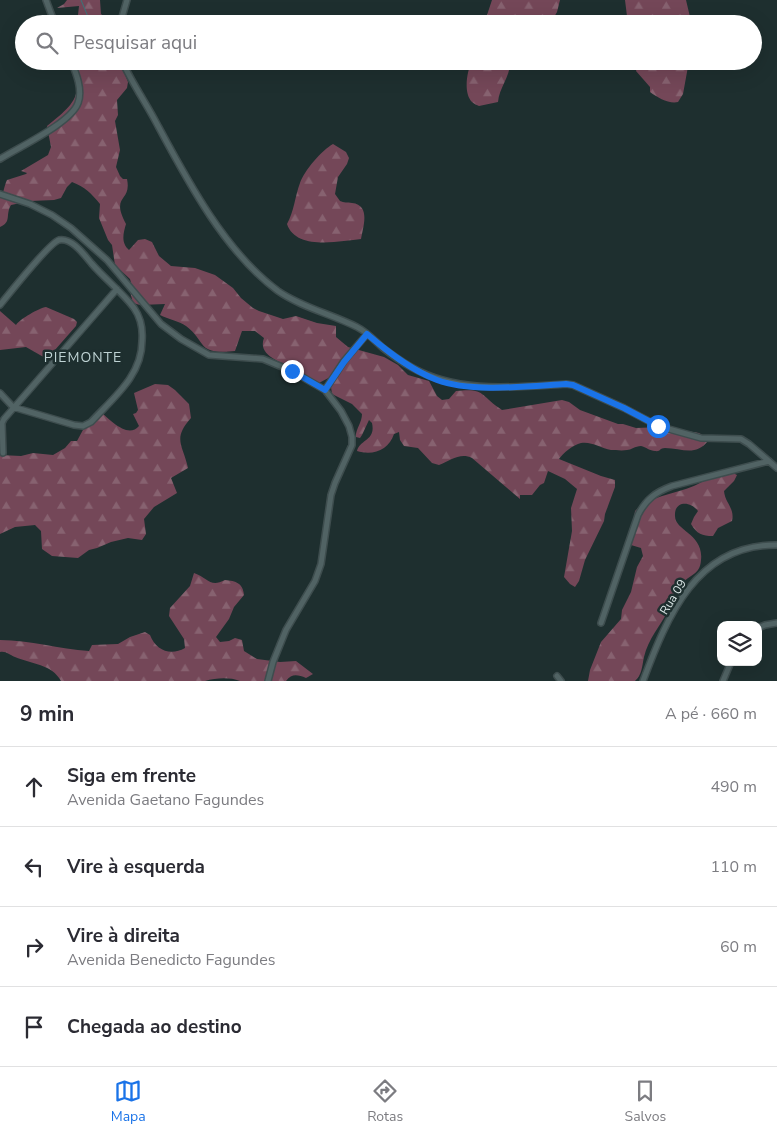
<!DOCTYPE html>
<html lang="pt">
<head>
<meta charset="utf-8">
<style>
	:root { --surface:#fff; --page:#f7f7f7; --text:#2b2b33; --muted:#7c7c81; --line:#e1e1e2; --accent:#1a73e8 }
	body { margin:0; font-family:"Nunito Sans",sans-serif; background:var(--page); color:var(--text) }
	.controls { position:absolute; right:15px; bottom:15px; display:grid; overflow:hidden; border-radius:10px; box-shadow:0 5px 20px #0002 }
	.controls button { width:45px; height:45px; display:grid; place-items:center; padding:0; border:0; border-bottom:1px solid var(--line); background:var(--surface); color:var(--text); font:25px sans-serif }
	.stop { position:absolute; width:15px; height:15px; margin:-11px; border:4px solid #1a73e8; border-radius:50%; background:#fff }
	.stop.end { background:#1a73e8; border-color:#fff; box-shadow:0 1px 5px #0008 }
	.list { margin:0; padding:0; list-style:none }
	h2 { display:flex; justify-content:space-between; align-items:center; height:65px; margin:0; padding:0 20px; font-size:21px }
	h2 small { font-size:16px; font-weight:400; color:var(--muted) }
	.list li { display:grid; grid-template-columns:32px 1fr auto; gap:15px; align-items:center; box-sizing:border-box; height:80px; padding:0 20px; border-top:1px solid var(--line) }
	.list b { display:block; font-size:19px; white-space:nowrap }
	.list p { margin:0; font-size:16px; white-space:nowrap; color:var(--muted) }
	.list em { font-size:16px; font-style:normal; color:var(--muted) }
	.icon { flex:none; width:28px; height:28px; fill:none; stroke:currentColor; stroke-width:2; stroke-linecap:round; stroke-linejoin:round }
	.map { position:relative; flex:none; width:777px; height:681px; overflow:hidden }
	.search { position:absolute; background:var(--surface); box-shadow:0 5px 20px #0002; left:15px; right:15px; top:15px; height:55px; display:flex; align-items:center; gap:12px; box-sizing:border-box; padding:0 18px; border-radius:28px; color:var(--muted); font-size:19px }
	.sheet { height:385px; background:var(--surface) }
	nav { display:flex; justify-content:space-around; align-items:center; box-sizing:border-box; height:70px; border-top:1px solid var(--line); background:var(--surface); font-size:14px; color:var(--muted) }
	nav a { display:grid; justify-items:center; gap:2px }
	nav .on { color:var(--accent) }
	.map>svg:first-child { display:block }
	.forest { fill:url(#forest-firs) }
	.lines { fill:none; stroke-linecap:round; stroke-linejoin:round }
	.stream { stroke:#39777b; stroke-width:1 }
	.minor-casing { stroke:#3e4d4e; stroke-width:8 }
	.minor { stroke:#516364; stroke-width:5 }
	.route { stroke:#1a73e8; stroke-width:6 }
	.labels { text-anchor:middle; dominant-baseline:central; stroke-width:5; stroke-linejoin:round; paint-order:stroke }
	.street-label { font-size:12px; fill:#dbe6e6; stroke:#1e2f2f }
	.neighbourhood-label { font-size:14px; letter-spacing:1px; fill:#bfd3d4; stroke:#1e2f2f }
</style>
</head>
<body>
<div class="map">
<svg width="777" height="681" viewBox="0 0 777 681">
	<defs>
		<pattern id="forest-firs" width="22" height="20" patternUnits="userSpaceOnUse" patternTransform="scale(1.25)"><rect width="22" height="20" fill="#744758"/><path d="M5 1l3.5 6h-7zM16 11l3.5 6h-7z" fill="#876270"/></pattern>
	</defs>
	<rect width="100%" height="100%" fill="#1e2f2f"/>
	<path class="forest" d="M67 0H100L101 14 112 24H71L78 15 79 6 57 8 64 4Z
		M492 0H560L557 12 550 24H484Z
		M625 0H686L690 17 687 24H632L627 16Z
		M68 61H120L128 82 127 88 117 100 118 115 115 121 120 150 116 167 120 176 123 179H127C132 203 110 194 126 224 123 234 121 243 129 250L138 240 145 239 152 242 159 256 171 266 195 268 215 275 233 288 241 298 253 308 259 311 283 319 296 316 317 323 336 326V337L348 347 384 357 398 365 408 375 429 381 437 396 442 400 449 399 456 391C486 388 479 395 502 410L562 400 569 402 580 410 618 424H623L636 428 662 427 699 433 704 436 708 441C695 457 682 448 665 448 659 448 661 452 655 451 650 451 646 447 641 446 635 446 631 450 627 450 622 451 615 450 611 450 601 448 591 441 581 443 573 445 563 453 559 459L601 476 615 480V487L605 514 604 521 585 560 579 581 575 587 570 584 564 577 572 531 571 508 577 489 565 479 548 471 544 483 540 485 532 495H520V499L472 458C460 452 450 461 439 465L432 463 418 448 404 446 400 440 399 432 394 434C389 450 373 456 357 451 360 439 376 441 372 423L369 420 362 435 360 438 356 437C355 430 362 423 362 414L352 404 332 394 331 387 334 375 317 384C309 379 302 373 294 369 282 362 257 356 264 338L255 331H242L235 351C224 352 209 354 202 344 197 337 193 331 186 326 179 321 168 319 160 315L165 304 140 305 133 303 130 291 132 286 130 279 115 265 112 245 108 240 99 218 100 204C91 193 85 187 72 182L67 187 61 198 54 200 30 201 11 205C5 215 12 222 0 227V198C4 193 4 186 7 180L26 174 27 173 21 171 48 155 51 147 47 126C72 106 88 94 68 61Z
		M472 61H512L510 63C510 77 499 88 498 102L479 106C477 105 474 104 472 102 463 93 467 71 472 61Z
		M639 61H689L683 94 678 102C669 104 658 98 650 92V87L636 71Z
		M333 144 346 152 349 158 347 164 338 177 335 194 340 201C344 203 347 202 352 203 371 205 363 227 361 239 340 241 296 251 287 224 294 212 295 196 300 183 304 171 322 150 333 144Z
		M46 307 74 319 77 322 76 326 47 359 26 347 0 350V311L16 325C20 319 39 308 46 307Z
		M155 384 168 385 175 390 189 404 191 418C172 439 183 445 188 468L171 478 177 493 154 507 144 519 146 534 142 540 128 538 111 542 97 548 89 550 78 558 52 556 42 549 41 531 35 525 15 527 0 534V455L21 456 33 453 53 455 65 448 71 441H77L84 428 101 412C110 420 128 439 139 426L133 414 136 413 138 410 134 393Z
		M731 472 737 475 734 481 724 491C725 503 735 508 732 521L718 528 713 536C702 536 697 534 691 524L694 517 698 511C691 501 674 500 675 516 675 531 704 534 701 560 700 575 690 574 683 583 679 586 675 594 672 599 670 602 670 606 669 609 661 625 648 639 644 657 642 666 642 675 635 681H588L590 670 601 642 621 619 622 610 631 592 637 567 643 556 641 548 631 545V543L635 511C650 495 679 494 698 484 708 478 719 475 731 472Z
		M194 573C208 578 210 588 225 580 236 581 243 583 244 595L234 607 229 619 216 637 220 642 229 641 235 638 242 640 244 651 257 659 280 662 296 661 313 674 306 678C298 675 292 673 286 681H240C229 677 216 678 205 681H61C52 664 31 664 15 657 9 655 7 651 0 652V640C30 640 59 649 89 651L92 645 118 644 130 637 145 632 150 635C156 651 171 656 185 648L184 639 169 616 170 608 190 586Z"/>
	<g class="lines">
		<path class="stream" d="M81 0 91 24"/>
		<g class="minor-casing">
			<path id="minor" d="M46 0 55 24
				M120 24 127 0
				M122 61C132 83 146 103 157 124 187 180 225 252 278 291 301 307 331 314 357 327 367 332 375 341 383 348 392 355 402 362 411 367 458 394 515 387 566 384L573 385 624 408 658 426 701 438 741 439 749 444 777 468
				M0 159C19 147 71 123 78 103 83 90 76 73 71 61
				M0 194 30 204 52 215 71 228 107 260 161 324 181 339 209 355 263 359 292 371 325 390 341 411 349 426 352 437V445L335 483 331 495 321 564 315 581 286 630 273 662 268 681
				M0 305C9 294 49 243 59 240 72 237 85 256 92 264 105 279 122 292 134 308 141 318 143 329 142 341 142 376 113 398 91 422L83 426 74 425 13 407 0 393
				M325 390 344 361 367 334
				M3 453 2 423 4 419 117 289
				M601 623 638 515C646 499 656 492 672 486L769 461
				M758 628 765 625 777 623
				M557 676 561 681
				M643 681C667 617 696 544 777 545
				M723 681 731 662"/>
		</g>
		<use href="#minor" class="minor"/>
	</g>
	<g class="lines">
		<path class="route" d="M292 371 325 390 344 362 367 334C388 352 411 370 437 380 471 393 530 386 566 384L573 385 624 408 658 426"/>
	</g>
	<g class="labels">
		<g class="street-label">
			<text transform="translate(673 597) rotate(-58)">Rua 09</text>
		</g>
		<g class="neighbourhood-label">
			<text x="83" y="357">PIEMONTE</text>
		</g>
	</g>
</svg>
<div class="controls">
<button><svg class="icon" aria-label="layers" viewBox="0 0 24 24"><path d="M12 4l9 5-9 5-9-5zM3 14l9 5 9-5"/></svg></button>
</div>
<div class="stop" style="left:658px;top:426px"></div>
<div class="stop end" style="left:292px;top:371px"></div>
<div class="search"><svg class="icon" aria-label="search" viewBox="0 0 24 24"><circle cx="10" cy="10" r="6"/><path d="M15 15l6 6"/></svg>Pesquisar aqui</div>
</div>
<section class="sheet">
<h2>9 min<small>A pé · 660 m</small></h2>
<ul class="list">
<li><svg class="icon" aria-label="ahead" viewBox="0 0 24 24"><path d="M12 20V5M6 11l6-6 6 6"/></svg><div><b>Siga em frente</b><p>Avenida Gaetano Fagundes</p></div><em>490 m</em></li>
<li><svg class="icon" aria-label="left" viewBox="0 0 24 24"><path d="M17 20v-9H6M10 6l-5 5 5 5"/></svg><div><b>Vire à esquerda</b></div><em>110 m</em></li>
<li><svg class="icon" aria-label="right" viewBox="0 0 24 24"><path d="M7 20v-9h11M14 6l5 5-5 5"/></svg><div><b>Vire à direita</b><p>Avenida Benedicto Fagundes</p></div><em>60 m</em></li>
<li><svg class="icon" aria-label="arrive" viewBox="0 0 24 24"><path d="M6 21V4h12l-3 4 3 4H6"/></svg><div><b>Chegada ao destino</b></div></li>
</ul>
</section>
<nav>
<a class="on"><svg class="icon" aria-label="map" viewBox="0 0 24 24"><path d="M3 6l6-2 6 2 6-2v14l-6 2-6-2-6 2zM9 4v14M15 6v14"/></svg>Mapa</a>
<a><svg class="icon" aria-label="directions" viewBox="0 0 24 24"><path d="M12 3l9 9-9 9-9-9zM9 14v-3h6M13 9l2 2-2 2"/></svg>Rotas</a>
<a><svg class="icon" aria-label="saved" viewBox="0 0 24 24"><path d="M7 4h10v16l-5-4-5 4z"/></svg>Salvos</a>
</nav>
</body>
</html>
